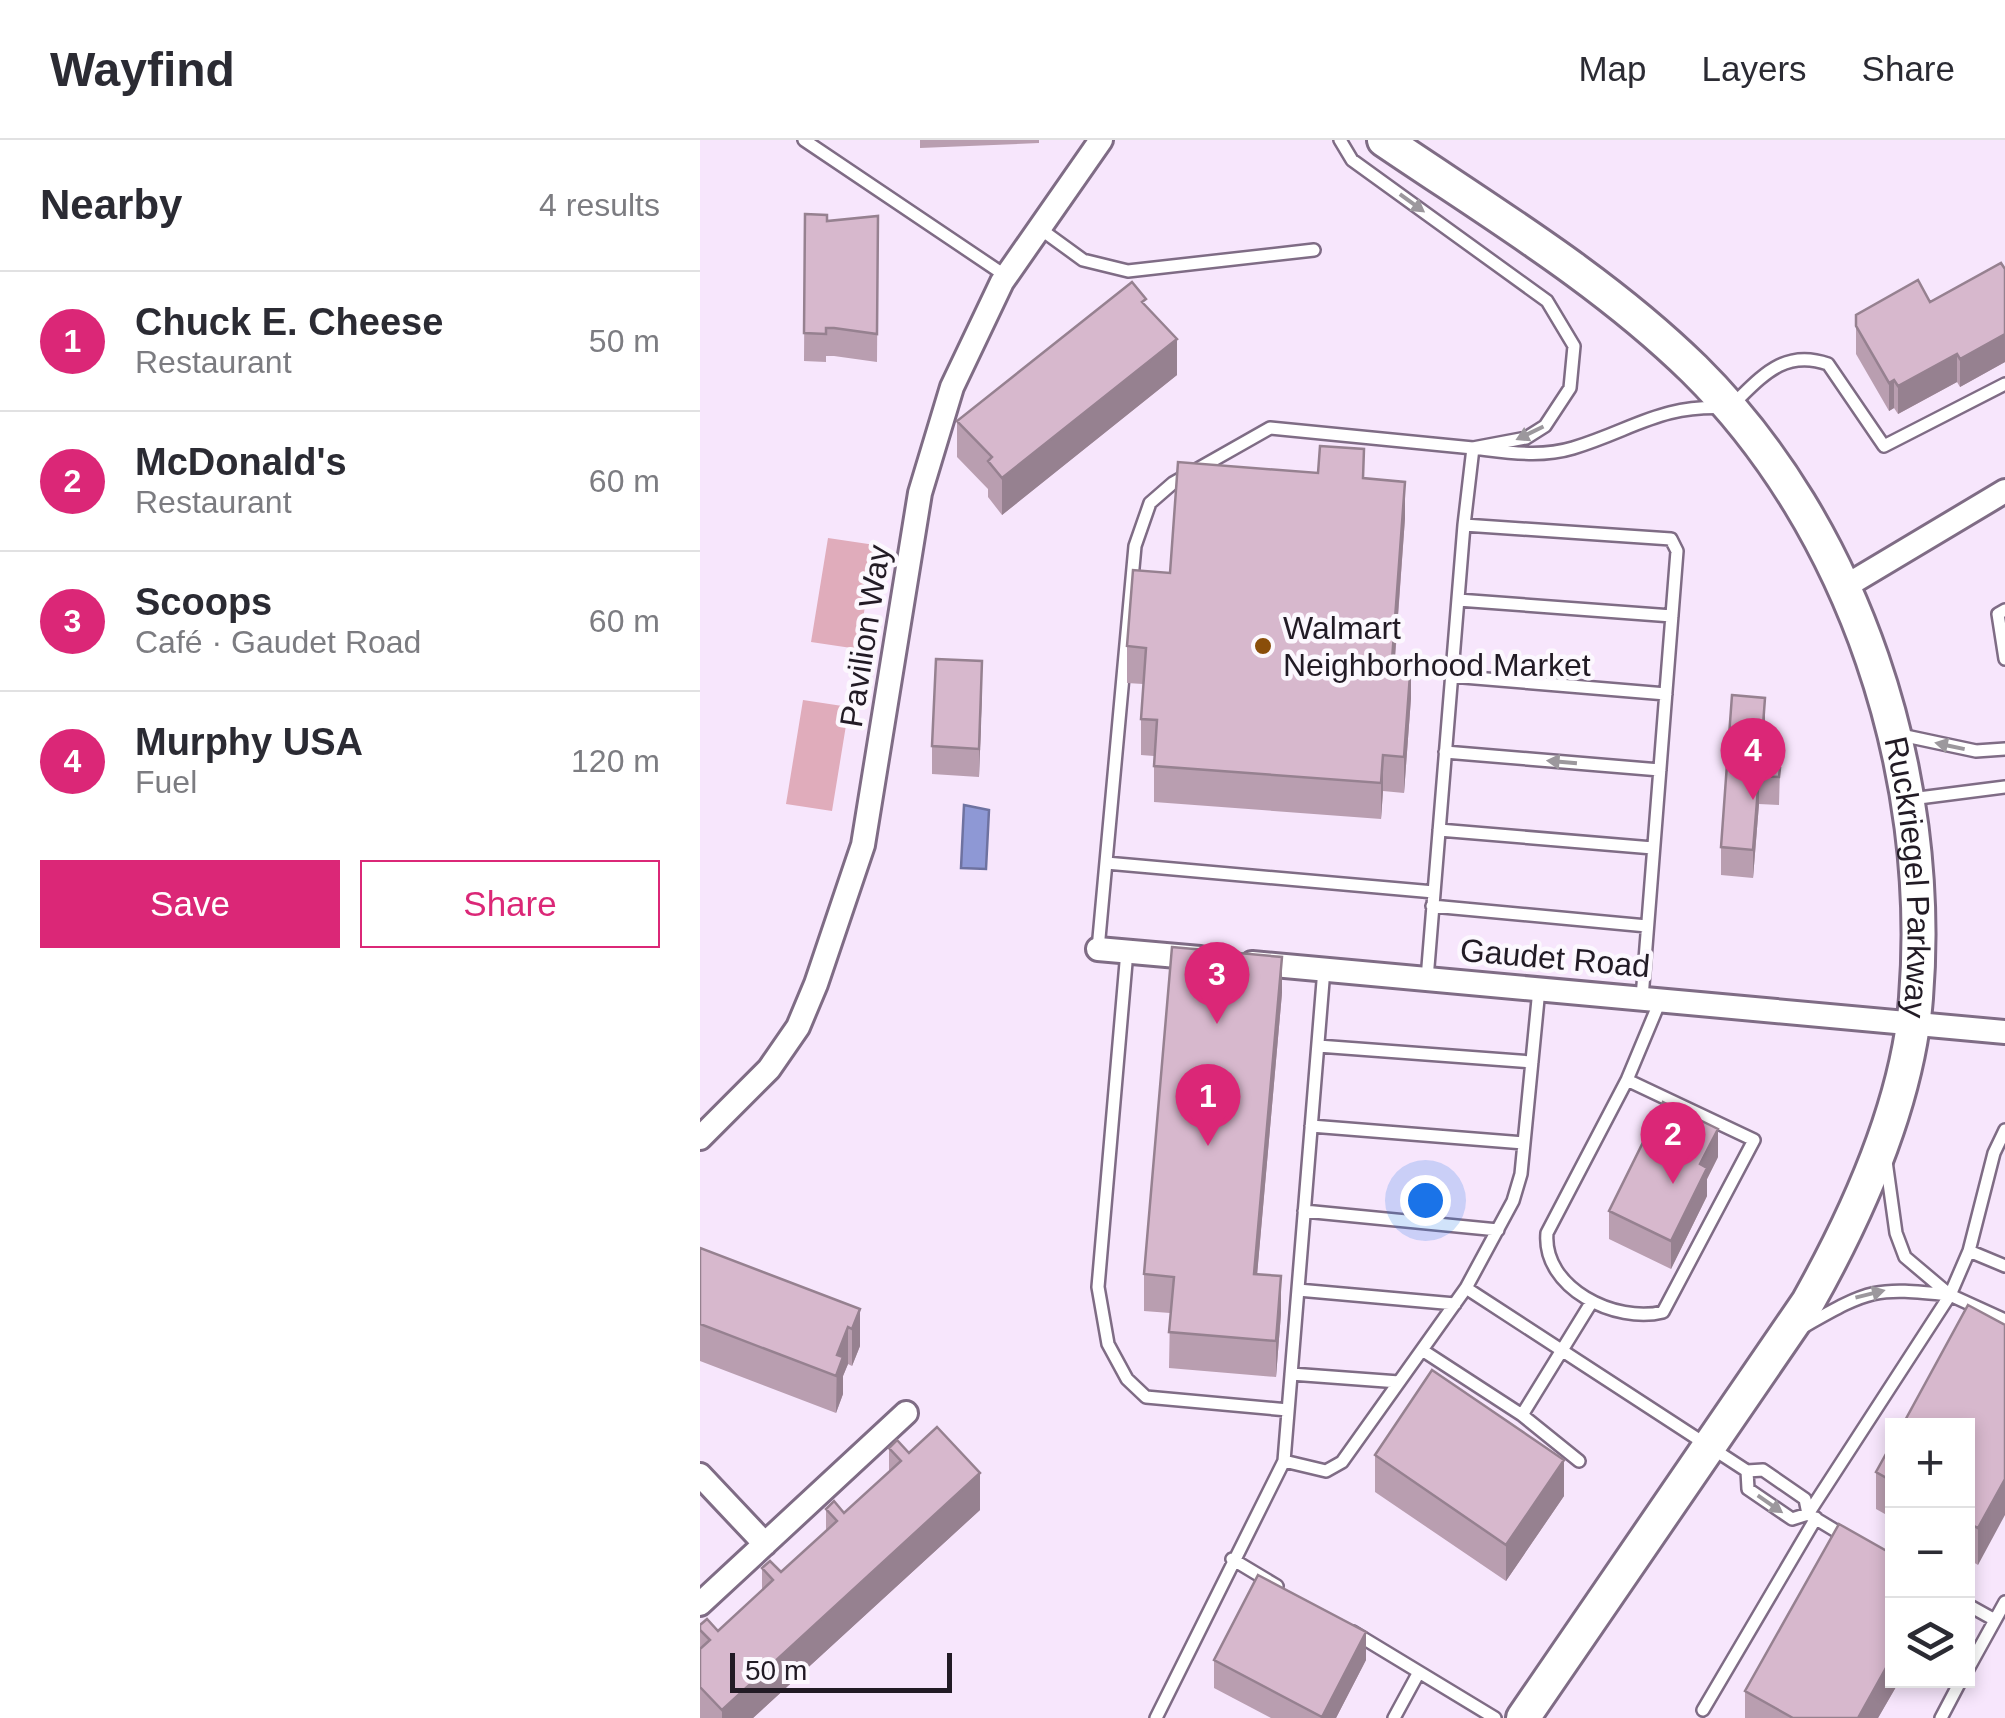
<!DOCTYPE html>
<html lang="en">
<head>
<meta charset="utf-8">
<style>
	:root { --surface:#fff; --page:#f7f7f7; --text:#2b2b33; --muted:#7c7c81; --line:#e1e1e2; --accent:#db2777 }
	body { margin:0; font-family:Helvetica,sans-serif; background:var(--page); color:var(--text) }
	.controls { position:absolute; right:30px; bottom:30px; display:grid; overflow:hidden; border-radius:0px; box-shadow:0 5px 15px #0003 }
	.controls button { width:90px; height:90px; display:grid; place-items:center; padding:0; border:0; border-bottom:2px solid var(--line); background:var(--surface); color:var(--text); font:50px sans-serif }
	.scale { position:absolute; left:30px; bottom:25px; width:222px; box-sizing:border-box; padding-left:10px; border:5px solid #221b25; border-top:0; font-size:28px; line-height:35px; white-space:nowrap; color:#221b25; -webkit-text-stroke:8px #fcf8fe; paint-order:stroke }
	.you { position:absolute; left:725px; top:1060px; width:35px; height:35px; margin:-25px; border:8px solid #fff; border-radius:50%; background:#1a73e8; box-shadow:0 0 0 15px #1a73e833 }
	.badge { display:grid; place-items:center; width:65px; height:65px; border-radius:50%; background:var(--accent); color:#fff; font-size:32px; font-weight:700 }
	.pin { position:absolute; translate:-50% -82px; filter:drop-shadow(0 2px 5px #0008) }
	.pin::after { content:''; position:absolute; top:52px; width:35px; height:30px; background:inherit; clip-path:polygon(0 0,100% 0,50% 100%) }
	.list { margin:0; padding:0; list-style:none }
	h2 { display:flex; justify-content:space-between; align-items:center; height:130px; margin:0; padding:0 40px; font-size:42px }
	h2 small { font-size:32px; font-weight:400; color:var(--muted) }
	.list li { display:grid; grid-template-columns:65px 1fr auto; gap:30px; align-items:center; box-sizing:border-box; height:140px; padding:0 40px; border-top:2px solid var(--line) }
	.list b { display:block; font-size:38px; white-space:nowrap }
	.list p { margin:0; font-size:32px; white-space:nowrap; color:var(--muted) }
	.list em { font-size:32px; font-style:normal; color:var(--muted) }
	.actions { display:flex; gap:20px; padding:30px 40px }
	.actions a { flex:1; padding:22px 0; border:2px solid var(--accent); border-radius:0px; text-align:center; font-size:35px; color:var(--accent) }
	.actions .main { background:var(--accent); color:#fff }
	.icon { flex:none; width:55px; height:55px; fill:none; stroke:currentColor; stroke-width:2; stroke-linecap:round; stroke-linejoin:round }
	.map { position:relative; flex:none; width:1305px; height:1578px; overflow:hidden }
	header { display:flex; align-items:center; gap:60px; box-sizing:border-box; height:140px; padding:0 50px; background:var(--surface); border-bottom:2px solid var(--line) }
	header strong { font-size:48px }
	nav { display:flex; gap:55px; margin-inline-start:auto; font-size:35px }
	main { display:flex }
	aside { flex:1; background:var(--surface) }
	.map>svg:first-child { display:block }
	.green { fill:#e0acbb }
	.water { fill:#8e98d5; stroke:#6e72a0; stroke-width:2.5 }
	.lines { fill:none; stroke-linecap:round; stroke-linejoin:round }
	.service-casing { stroke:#7f6c85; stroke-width:16 }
	.minor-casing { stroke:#7f6c85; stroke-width:28 }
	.secondary-casing { stroke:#7f6c85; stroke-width:38 }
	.service { stroke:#fff; stroke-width:11 }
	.minor { stroke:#fff; stroke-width:22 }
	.secondary { stroke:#fff; stroke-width:32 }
	.wall { fill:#b99eb0 }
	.shaded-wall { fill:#968190 }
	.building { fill:#d7b8cd; stroke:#968190; stroke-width:2.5 }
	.oneway { fill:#9c989d }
	.poi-dot { fill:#8a4e0a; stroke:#fcf8fe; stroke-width:4 }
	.labels { text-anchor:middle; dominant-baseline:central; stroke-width:9; stroke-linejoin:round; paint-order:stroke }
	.poi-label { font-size:32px; fill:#221b25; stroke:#fcf8fe; text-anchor:start }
	.street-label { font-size:32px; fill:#221b25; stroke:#fcf8fe }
</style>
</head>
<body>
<header>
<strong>Wayfind</strong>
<nav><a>Map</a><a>Layers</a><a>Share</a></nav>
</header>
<main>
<aside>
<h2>Nearby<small>4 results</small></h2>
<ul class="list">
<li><span class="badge">1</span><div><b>Chuck E. Cheese</b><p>Restaurant</p></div><em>50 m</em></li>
<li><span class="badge">2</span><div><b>McDonald's</b><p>Restaurant</p></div><em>60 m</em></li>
<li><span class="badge">3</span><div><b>Scoops</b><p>Café · Gaudet Road</p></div><em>60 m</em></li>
<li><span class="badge">4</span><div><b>Murphy USA</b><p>Fuel</p></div><em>120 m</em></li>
</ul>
<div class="actions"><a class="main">Save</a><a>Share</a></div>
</aside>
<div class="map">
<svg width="1305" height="1578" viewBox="0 0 1305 1578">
	<rect width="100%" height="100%" fill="#f7e6fc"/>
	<path class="green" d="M128 398 175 405 158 509 111 502Z
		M103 560 149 567 132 671 86 664Z"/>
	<path class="water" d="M264 665 289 670 286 729 261 728Z"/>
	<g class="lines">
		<g class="service-casing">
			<path id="service" d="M104 0 306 136
				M640 0 652 20 847 161 874 206 870 248 845 286 826 298 773 308C807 312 840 318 873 308 935 289 960 264 1029 268 1060 239 1082 208 1128 224L1184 306 1305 244
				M339 88 383 120 428 131 614 110
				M758 460 972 476
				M1305 470 1298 474 1305 519
				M751 536 966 554
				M1201 595 1276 611 1305 609
				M745 612 960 630
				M1211 659 1305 647
				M739 690 953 708
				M406 723 734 752
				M732 766 947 786
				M398 809 435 406 450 363 473 343 570 288 773 308 764 385
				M427 811 398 1147 408 1204 427 1239 446 1257 588 1270
				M624 829 584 1321 626 1331 642 1322 766 1148
				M727 839 764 385 971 399 977 411 942 858
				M839 849 821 1034 813 1061 766 1148 1047 1331 1063 1330 1105 1359 1108 1374 1146 1397
				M618 906 832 922
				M927 940 1054 1000 963 1172C916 1184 842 1148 847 1093Z
				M927 940 960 861
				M611 986 824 1003
				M604 1071 798 1090
				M1269 1111 1305 1126
				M598 1150 755 1164
				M1250 1155 1305 1180
				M1105 1186C1170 1149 1175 1147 1250 1155L1205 1117 1196 1093 1186 1021
				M722 1210 822 1275 891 1163
				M591 1234 699 1242
				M822 1275 879 1321
				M1047 1331 1048 1349 1092 1379 1108 1374 1250 1155 1269 1111 1294 1013 1305 990
				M532 1419 577 1446
				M1268 1465 1295 1480
				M653 1492 795 1578
				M1268 1529 1305 1462
				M1003 1570 1116 1378
				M456 1578 584 1321
				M694 1578 719 1532
				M1241 1578 1261 1540"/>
		</g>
		<g class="minor-casing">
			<path id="minor" d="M1141 449 1305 351
				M398 809 500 818
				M552 823 1305 892
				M0 998 69 929 98 887 116 844 163 705 220 353 252 247 302 142 401 0
				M0 1335 65 1404
				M0 1464 206 1273"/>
		</g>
		<g class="secondary-casing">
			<g id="secondary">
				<path id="s1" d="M684 0C790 72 902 139 994 229 1155 388 1234 633 1216 858 1208 961 1158 1073 1108 1162L823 1578"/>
			</g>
		</g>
		<use href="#service" class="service"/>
		<use href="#minor" class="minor"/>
		<use href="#secondary" class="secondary"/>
	</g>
	<path class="wall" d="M220 0H339V3L220 8Z
		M105 74 127 81 178 76 177 222 134 216H126V222L104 221Z
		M1305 129V222L1260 247 1257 242 1198 274 1194 268 1189 271 1156 214V175L1230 162Z
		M446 166 477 235 302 375 288 357V349L257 317V281Z
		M664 339 705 378 695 520 711 558 704 653 683 651 681 679 454 662V616L441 615V579L443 544 427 543V506L470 433Z
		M282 549 279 637 232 634V606Z
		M1065 586 1062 626 1080 628 1079 665 1059 664 1053 738 1021 735V707Z
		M582 853 557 1134 581 1173 576 1237 469 1228 470 1173 444 1171V1134Z
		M1018 1017 1007 1039V1056L971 1129 909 1099V1071Z
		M0 1108 160 1169V1206L152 1226 148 1224 143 1236V1254L136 1273 0 1221Z
		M1305 1185 1278 1425 1268 1419V1286Z
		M1192 1303V1378L1176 1369V1332Z
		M189 1308 209 1313 280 1370 53 1578H0V1485L18 1491 62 1451V1428L81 1432 126 1391V1369L144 1373 189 1332Z
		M675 1315 864 1356 806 1441 675 1352Z
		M514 1520H666L636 1578H571L514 1548Z
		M1200 1540 1178 1578H1045V1551Z"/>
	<path class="shaded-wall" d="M1305 194V222L1260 247V219Z
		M477 199V235L302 375V338Z
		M1257 214V242L1198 274V246Z
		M1194 240V268L1189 271V243Z
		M705 342V378L692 556V520Z
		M282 521V549L279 637V609Z
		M711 521V558L704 653V617Z
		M1065 558V586L1061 636H1060Z
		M683 615V651L681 679V643Z
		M1059 636V664L1053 738V710Z
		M582 817V853L554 1170V1134Z
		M1018 989V1017L1007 1039V1056L971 1129V1101L1000 1024Z
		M581 1136V1173L576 1237V1201Z
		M160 1169V1206L152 1226V1189Z
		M148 1187V1224L143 1236V1254L136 1273 137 1215Z
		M864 1320V1356L806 1441V1405Z
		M280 1333V1370L53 1578H22V1570Z
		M1305 1339V1375L1278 1425V1388Z
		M666 1492V1520L636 1578H622Z
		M1192 1517V1540H1200L1178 1578H1158Z"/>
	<path class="building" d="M105 74 127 75V81L178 76 177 194 134 188H126V194L104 193Z
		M1301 123 1305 129V194L1260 219 1257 214 1198 246 1194 240 1189 243 1156 186V175L1218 140 1230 162Z
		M432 142 446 159 442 162 477 199 302 338 288 321 292 317 257 281Z
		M620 306 664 309 663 338 705 342 692 520 711 521 704 617 683 615 681 643 454 626 457 580 441 579 446 508 427 506 433 430 470 433 478 322 618 333Z
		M236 519 282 521 279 609 232 606Z
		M1032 555 1065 558 1060 626 1080 628 1079 637 1059 636 1053 710 1021 707Z
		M472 807 582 817 554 1134 581 1136 576 1201 469 1192 474 1137 444 1134Z
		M963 962 1018 989 1000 1024 1007 1028 971 1101 909 1071Z
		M0 1108 160 1169 152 1189 148 1187 137 1215 143 1217 136 1236 0 1184Z
		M1268 1165 1305 1185V1339L1278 1388 1268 1383V1286H1202Z
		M732 1230 864 1320 806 1405 675 1315Z
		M237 1287 280 1333 22 1570 0 1547V1509L10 1500 0 1490V1485L7 1479 18 1491 73 1440 62 1428 70 1421 81 1432 137 1381 126 1369 134 1361 144 1373 201 1321 189 1308 197 1300 209 1313Z
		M1192 1303V1341L1176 1332Z
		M1139 1384 1192 1414V1517L1158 1578H1093L1045 1551Z
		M558 1435 666 1492 622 1577 514 1520Z"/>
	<defs><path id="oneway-solid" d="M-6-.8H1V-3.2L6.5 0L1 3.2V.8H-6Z" transform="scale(2.5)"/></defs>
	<g class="oneway">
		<use href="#oneway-solid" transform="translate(712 63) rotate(36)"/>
		<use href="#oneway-solid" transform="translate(830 293) rotate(154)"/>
		<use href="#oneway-solid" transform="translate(1250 606) rotate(-168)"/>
		<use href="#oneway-solid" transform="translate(862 622) rotate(-175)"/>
		<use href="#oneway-solid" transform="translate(1170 1154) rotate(-14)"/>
		<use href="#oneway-solid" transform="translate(1070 1364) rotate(35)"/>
	</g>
	<circle class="poi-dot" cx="563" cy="506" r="10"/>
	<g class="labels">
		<g class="poi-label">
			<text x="583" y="488">Walmart<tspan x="583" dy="37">Neighborhood Market</tspan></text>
		</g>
		<g class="street-label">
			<text transform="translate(165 496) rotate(-81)">Pavilion Way</text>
			<text stroke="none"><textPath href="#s1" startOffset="952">Ruckriegel Parkway</textPath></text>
			<text transform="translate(855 818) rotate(5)">Gaudet Road</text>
		</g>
	</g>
</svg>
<div class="controls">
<button>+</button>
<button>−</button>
<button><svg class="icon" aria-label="layers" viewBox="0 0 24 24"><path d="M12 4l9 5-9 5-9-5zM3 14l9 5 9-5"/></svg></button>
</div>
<div class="scale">50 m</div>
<div class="you"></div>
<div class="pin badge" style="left:508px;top:1006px">1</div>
<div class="pin badge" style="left:973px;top:1044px">2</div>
<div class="pin badge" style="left:517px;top:884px">3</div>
<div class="pin badge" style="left:1053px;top:660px">4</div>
</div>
</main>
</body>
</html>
